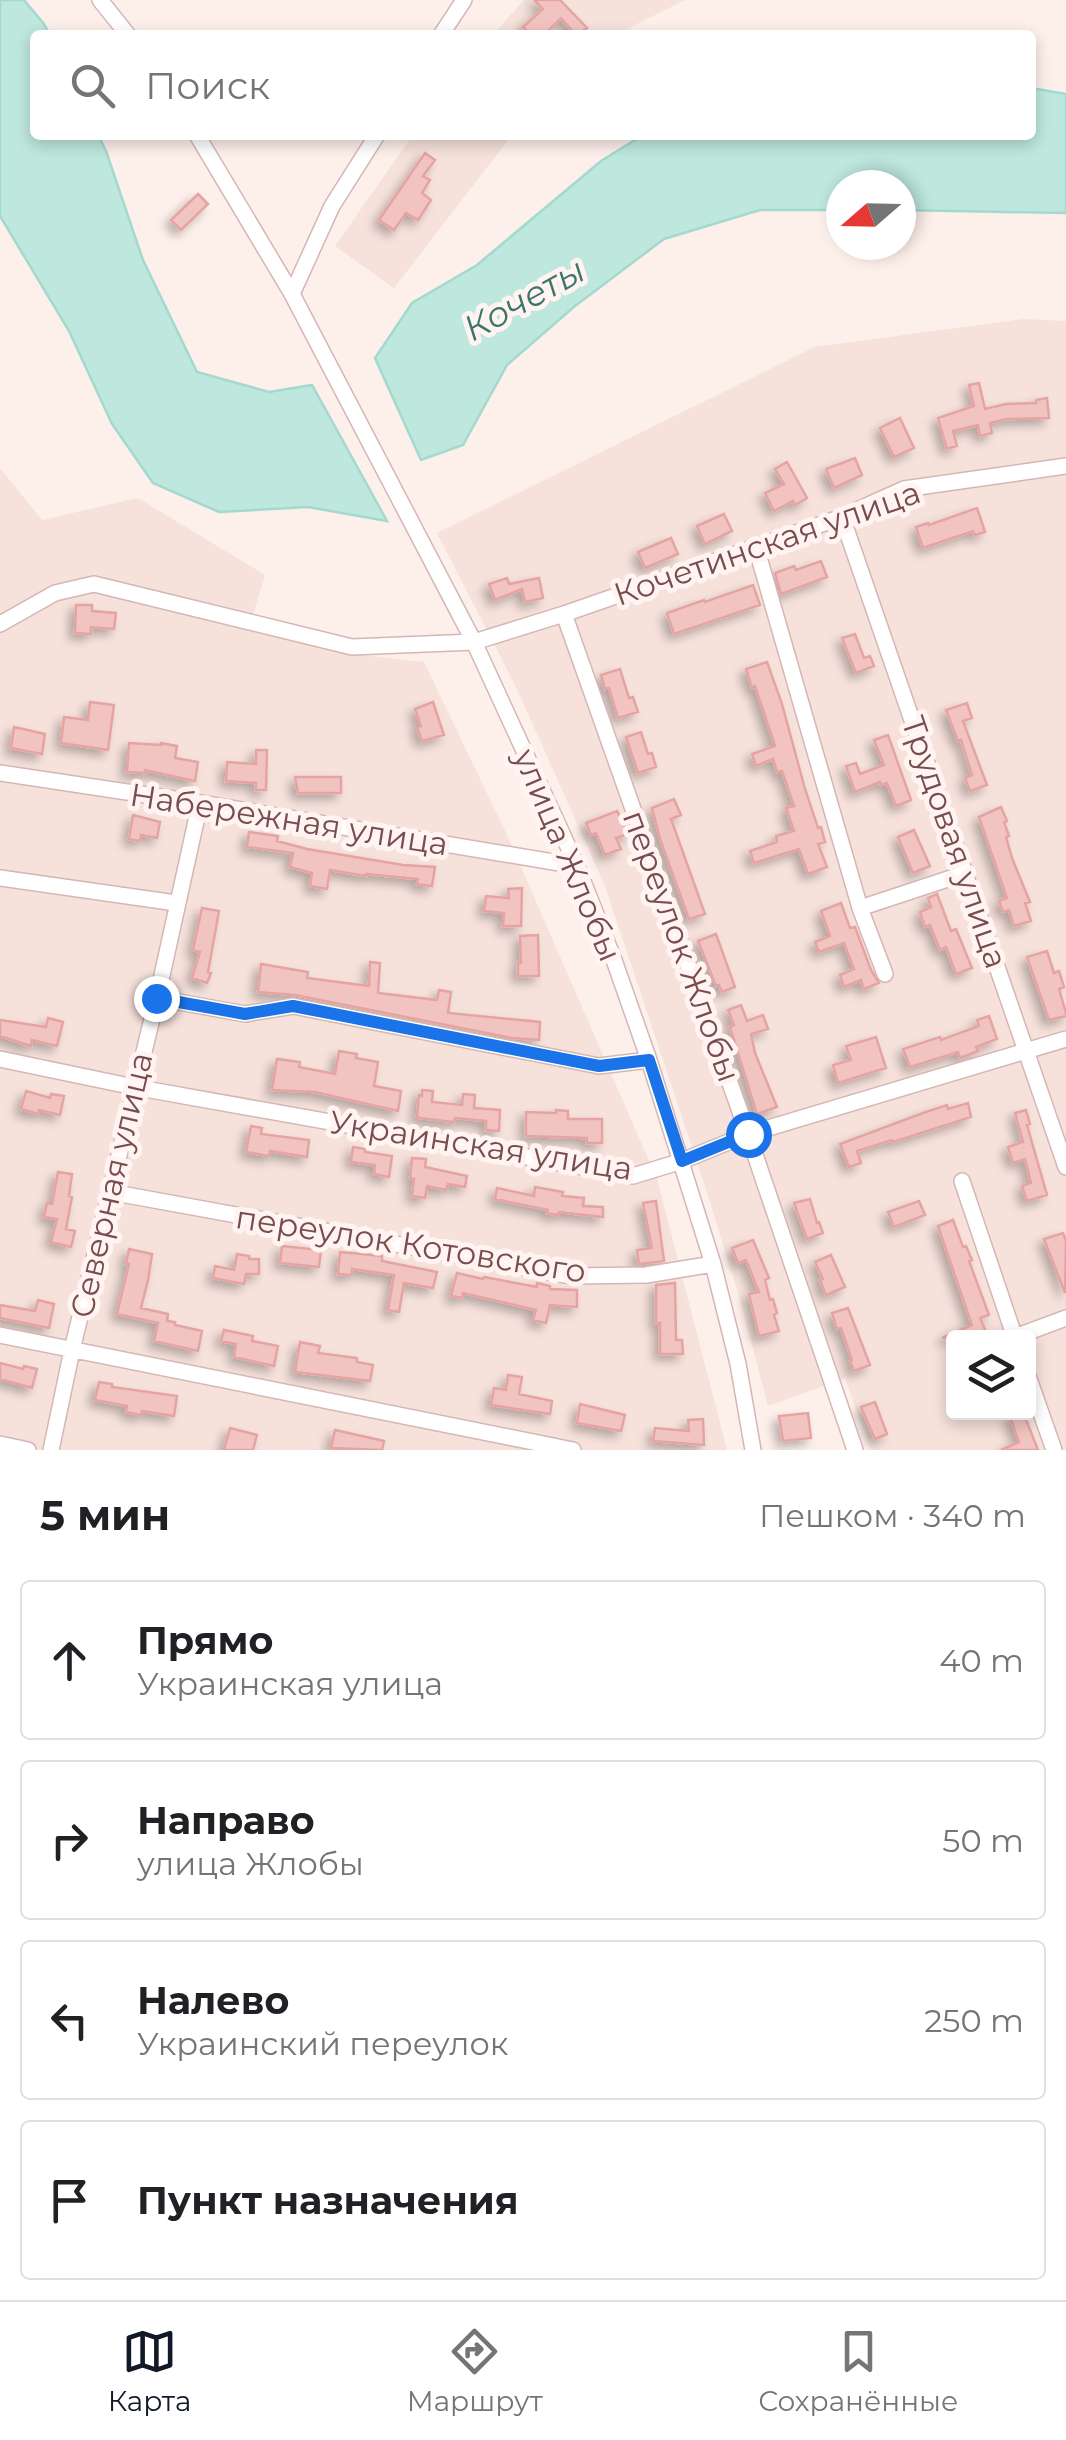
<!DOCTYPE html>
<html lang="ru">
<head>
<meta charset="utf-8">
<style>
	:root { --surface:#fff; --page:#f2f2f2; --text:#202124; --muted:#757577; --line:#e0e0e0; --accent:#111827 }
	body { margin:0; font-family:Montserrat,sans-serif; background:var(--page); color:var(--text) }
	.controls { position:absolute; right:30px; bottom:30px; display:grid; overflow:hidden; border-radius:10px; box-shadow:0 5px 15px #0003 }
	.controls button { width:90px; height:90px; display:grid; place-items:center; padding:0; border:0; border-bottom:2px solid var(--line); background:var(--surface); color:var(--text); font:50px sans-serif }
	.compass { position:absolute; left:826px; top:170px; width:90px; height:90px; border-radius:50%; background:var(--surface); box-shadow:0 5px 15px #0003; rotate:250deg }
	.stop { position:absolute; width:30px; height:30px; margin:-22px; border:8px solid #1a73e8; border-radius:50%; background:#fff }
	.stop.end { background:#1a73e8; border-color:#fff; box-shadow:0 2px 10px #0008 }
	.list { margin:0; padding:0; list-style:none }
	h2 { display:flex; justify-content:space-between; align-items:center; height:130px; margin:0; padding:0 40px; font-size:42px }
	h2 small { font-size:32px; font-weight:400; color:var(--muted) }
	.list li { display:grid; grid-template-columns:65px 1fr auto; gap:30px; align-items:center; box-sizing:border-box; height:160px; margin:0 20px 20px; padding:0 20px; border:2px solid var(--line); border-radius:10px }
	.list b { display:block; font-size:38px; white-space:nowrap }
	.list p { margin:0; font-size:32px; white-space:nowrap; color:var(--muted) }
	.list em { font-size:32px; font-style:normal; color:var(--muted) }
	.icon { flex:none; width:55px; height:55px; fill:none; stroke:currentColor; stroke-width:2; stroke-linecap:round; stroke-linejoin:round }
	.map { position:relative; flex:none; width:1066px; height:1450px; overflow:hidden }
	.search { position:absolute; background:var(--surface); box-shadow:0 5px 15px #0003; left:30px; right:30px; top:30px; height:110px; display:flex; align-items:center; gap:25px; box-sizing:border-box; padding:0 35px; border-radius:10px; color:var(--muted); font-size:38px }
	.sheet { height:850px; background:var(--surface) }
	nav { display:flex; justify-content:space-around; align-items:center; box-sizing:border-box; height:140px; border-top:2px solid var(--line); background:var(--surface); font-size:28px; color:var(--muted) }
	nav a { display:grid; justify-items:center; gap:5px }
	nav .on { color:var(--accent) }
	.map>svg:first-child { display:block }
	.residential { fill:#f6e1db; fill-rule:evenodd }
	.water { fill:#bee7de; stroke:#a4d9ce; stroke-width:2.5 }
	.building { fill:#f2c4c1; stroke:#e5a4a2; stroke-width:2.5; filter:url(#shadow) }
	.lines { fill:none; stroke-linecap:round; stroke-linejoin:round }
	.street-casing { stroke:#d4b7b4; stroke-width:18 }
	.street { stroke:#fff; stroke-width:15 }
	.route { stroke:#1a73e8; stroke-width:12 }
	.labels { text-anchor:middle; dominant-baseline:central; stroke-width:10; stroke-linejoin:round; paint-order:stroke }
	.street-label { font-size:32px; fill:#784d4d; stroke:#fff4f1 }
	.water-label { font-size:35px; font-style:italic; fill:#3c756b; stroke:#fff4f1 }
</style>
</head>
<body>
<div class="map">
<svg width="1066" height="1450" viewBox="0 0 1066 1450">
	<defs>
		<filter id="shadow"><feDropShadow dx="-5.5" dy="5.5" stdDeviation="5" flood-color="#0004"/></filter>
	</defs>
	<rect width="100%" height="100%" fill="#fdefea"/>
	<path class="residential" d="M524 0H685L615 35H493Z
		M413 135H512L394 288 335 246Z
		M1024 319 1066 321V1450H871L845 1378 768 1406 739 1296 703 1180 605 886 517 689 437 533 815 347ZM954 1338H1028V1412H954Z
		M0 468 42 520 138 498 265 575 248 631 343 653 424 662 507 835 657 1179 727 1450H0Z"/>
	<path class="water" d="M0 0H24L44 24 50 35H35V135H98L106 151 143 260 197 372 269 392 312 385 387 521 308 507 219 512 153 483 112 424 69 331 0 216Z
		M1031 88 1066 94V213L901 210V185H841V210H760L664 239 575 306 507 365 463 445 421 460 375 358 412 303 477 265 601 161 643 135H1031Z"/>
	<path class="building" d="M534 0H560L587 28 576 35 561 18 544 35H531L523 27 543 9Z
		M425 153 435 160 423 176 430 180 422 193 431 200 418 220 406 213 394 230 379 220Z
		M198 194 208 204 181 230 171 220Z
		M979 383 985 409 1006 404 1036 403V400L1047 398 1049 418 1007 419 990 423 992 433 980 436 978 425 953 431 957 446 947 449 938 418 974 406 969 385Z
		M900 418 914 448 894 457 880 428Z
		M855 458 862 475 834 488 826 469Z
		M787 462 807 498 795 505 793 501 774 511 765 493 784 484 775 469Z
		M977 508 985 532 975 535 973 531 923 548 916 527 928 523 929 525Z
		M724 514 732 531 705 544 697 526Z
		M671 538 678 554 645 568 638 552Z
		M821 561 827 577 781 594 775 573 794 566 796 570Z
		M507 578 509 584 539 578 543 598 525 602 522 589 495 600 489 584Z
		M753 585 760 605 674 634 667 613 704 600 705 602Z
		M76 605H92V611L116 613 114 629 91 627V634L75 633Z
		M855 634 864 658 870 656 874 666 856 673 842 638Z
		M767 662 782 704 805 789 818 828 821 827 825 842 818 844 827 867 808 874 799 849 754 863 750 851 777 842 776 836 794 831 786 808 794 806 782 771 777 772 773 759 756 766 752 754 775 746 755 686 752 688 746 669Z
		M620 669 629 698 633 697 638 712 618 718 609 688 605 689 601 675Z
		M90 702 114 705 108 750 61 743 64 717 88 720Z
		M433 702 444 735 422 741 417 727 421 726 415 709Z
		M967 703 972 718 963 721 987 785 970 791 965 778 972 775 961 740 958 741 946 710Z
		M14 727 45 734 42 754 11 748Z
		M641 732 648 754 652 753 656 767 638 773 626 737Z
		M888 735 911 800 896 806 887 783 881 785 880 782 855 792 846 766 856 763 860 774 884 765 874 740Z
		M129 743 161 745V743L177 746 175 758 198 762 195 781 145 770V773L127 772Z
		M256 750H267L266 790H256V783L226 781 227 762 256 764Z
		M295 777H341V793H298Z
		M674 799 681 815 671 819 705 914 689 919 660 839 652 808Z
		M1001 807 1007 821 1004 822 1009 836 1006 837 1012 858 1030 902 1025 903 1031 921 1014 926 1009 910 1003 912 999 901 1007 898 979 817Z
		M617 811 629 834 616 838 621 849 605 855 596 833 591 835 586 823Z
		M133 815 160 822 157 838 141 835 140 841 129 839Z
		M914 830 930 866 913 873 898 837Z
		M249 832 278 836 277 841 307 849 403 865 435 867 432 886 417 884 418 879 366 874V876L330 870 327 889 310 886 312 873 290 867 293 853 247 847Z
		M522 888 521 926H503L504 913 484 911 486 896 509 898 508 889Z
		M937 894 951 931 956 929 972 968 956 974 946 947 940 950 930 925 925 927 920 912 931 907 928 898Z
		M841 903 850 928 855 927 871 970 879 983 864 989 861 980 844 987 840 975 854 969 844 943 819 952 815 942 830 936 821 911Z
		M202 908 219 911 208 972 211 973 207 983 192 978 200 952 193 950Z
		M716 934 735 987 722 992 719 985 716 986 698 941Z
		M538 935 539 976H518V963H521L520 936Z
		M1047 951 1054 973 1059 971 1064 987 1059 989 1066 1013V1016L1049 1020 1027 957Z
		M370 962 380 963 378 993 437 1000 439 990 451 992 448 1013 540 1022 539 1040 512 1038 295 995 258 992 261 964 308 972 307 978 369 986Z
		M741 1005 747 1021 763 1015 768 1029 751 1034 755 1053 777 1107 757 1114 730 1027 734 1025 728 1010Z
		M989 1016 997 1039 976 1047 978 1051 960 1058 958 1052 910 1067 903 1049 940 1037 941 1040 979 1026 977 1020Z
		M48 1018 63 1022 57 1046 32 1040 31 1046 0 1036V1020L46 1027Z
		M876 1037 886 1068 838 1083 833 1065 851 1060 846 1046Z
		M339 1051 357 1054 356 1058 378 1062 374 1086 401 1091 398 1111 315 1092 272 1090 277 1059 300 1062 299 1067 335 1074Z
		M422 1090 433 1091 432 1102 462 1105 463 1094 475 1095 474 1108 500 1110 499 1131 486 1130V1121L455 1118 454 1122 419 1118 417 1116 419 1095 422 1096Z
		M26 1091 50 1098 51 1094 64 1096 60 1115 39 1110 38 1114 21 1109Z
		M968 1103 971 1117 893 1142 892 1140 857 1151 861 1163 849 1167 840 1144 923 1113 947 1105 948 1109Z
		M556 1110 568 1111V1119H602V1143H587V1138L526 1136V1112L556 1113Z
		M1026 1110 1030 1124 1027 1125 1047 1195 1027 1201 1022 1186 1031 1183 1025 1159 1013 1163 1008 1147 1023 1142 1015 1113Z
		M251 1126 262 1128 261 1134 309 1140 307 1157 270 1151 269 1156 246 1152Z
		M353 1147 365 1149V1152L392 1156 389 1177 374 1174 375 1165 351 1162Z
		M412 1158 426 1159 425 1167 467 1176 465 1187 448 1184 446 1190 427 1186 425 1198 412 1196 414 1179 410 1178Z
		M58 1172 72 1174 69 1196 72 1197 66 1229 75 1231 71 1247 51 1242 57 1219 44 1217 47 1203 52 1204Z
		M535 1187 563 1192 562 1196 584 1198 583 1206 603 1207V1217L559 1212 558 1215 547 1213 548 1210 495 1199 497 1188 534 1196Z
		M810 1199 817 1223 819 1222 823 1233 807 1239 794 1203Z
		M656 1201 664 1261 639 1264 637 1250 652 1248 643 1203Z
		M919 1201 925 1215 894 1227 888 1212Z
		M953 1220 963 1247 966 1246 972 1260 969 1261 989 1315 980 1318 987 1334 978 1338H942L972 1325 938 1226Z
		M1063 1233 1066 1241 1065 1293 1044 1239Z
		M753 1240 769 1278 765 1280 770 1300 773 1299 777 1313 774 1315 779 1331 759 1336 749 1294 759 1292 746 1260 738 1263 732 1248Z
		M282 1246 321 1250 319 1267 280 1263Z
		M129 1249 152 1254 148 1280 141 1308 168 1314 167 1321 175 1322V1325L202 1331 198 1351 154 1341 158 1323 117 1314 129 1264H126Z
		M340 1252 382 1256V1261L437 1272 433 1288 404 1283 399 1312 388 1310 394 1275 352 1269V1275L338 1274Z
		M237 1254 249 1256V1259H259V1274H246L244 1284 213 1278 215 1266 234 1270Z
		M831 1255 845 1287 826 1295 820 1280 823 1279 815 1262Z
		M457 1273 483 1279 484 1277 537 1287V1283L550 1286V1289L577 1290V1307L550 1305 546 1323 533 1320 536 1310 463 1293 462 1298 451 1296Z
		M675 1283 676 1340H682L683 1354H660V1323H656V1285Z
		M38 1300 54 1304 49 1328 0 1318V1305L35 1311Z
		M848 1308 870 1365 854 1371 850 1361 852 1360 841 1328 837 1329 832 1313Z
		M224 1330 253 1336 252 1341 278 1346 274 1366 234 1357 236 1344 221 1341Z
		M300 1342 320 1346 318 1353 357 1358V1362L373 1365 370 1381 295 1372Z
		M0 1363 23 1369 24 1366 37 1369 32 1388 0 1379Z
		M508 1375 522 1377 519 1394 552 1401 550 1414 491 1405 494 1388 506 1390Z
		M99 1382 112 1384V1387L177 1396 174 1416 142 1411 141 1415 126 1412 127 1406 95 1400Z
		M875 1402 887 1434 875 1439 861 1407Z
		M580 1404 625 1415 621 1431 577 1423Z
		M1023 1412 1038 1450H1001L1019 1442 1010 1417Z
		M808 1413 811 1438 783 1441 779 1416Z
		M703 1419 704 1445 653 1441 655 1428 689 1431 688 1420Z
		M230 1428 257 1435 253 1450H224Z
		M335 1430 384 1441 382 1450 331 1448Z"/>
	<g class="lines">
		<g class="street-casing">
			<path id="street" d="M100 0 128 35
				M441 35 464 0
				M197 135 292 294 474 642 577 866 614 960 649 1060 713 1264 738 1364 753 1450
				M292 294 332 206 377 135
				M842 517 1066 1167
				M756 547 860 908 885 974
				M564 614 748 1134 855 1450
				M0 624 55 593 94 584 352 647 474 642 564 614 842 517 904 489 1066 466
				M0 773 200 803 577 866
				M0 878 176 903
				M860 908 966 873
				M157 998 245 1014 293 1006 599 1066 649 1060
				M0 1059 134 1087 633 1176 682 1161 748 1134 1066 1039
				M962 1181 1015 1338
				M110 1192 571 1276 646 1275 713 1264
				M0 1335 573 1450
				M1015 1337 1066 1318
				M1028 1376 1054 1450
				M0 1444 28 1450
				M51 1450 72 1350 157 998 200 803"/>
		</g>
		<use href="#street" class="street"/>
	</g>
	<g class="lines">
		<path class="route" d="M156 998 245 1014 293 1006 599 1066 649 1060 682 1161 748 1134"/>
	</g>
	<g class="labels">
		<g class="street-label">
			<text transform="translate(767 543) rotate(-19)">Кочетинская улица</text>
			<text transform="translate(289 819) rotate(9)">Набережная улица</text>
			<text transform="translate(955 842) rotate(71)">Трудовая улица</text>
			<text transform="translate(568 855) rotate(67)">улица Жлобы</text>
			<text transform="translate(682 946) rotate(70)">переулок Жлобы</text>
			<text transform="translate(481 1145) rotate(9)">Украинская улица</text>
			<text transform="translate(111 1185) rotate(-77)">Северная улица</text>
			<text transform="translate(411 1244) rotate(9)">переулок Котовского</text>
		</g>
		<g class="water-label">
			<text transform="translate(524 299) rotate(-29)">Кочеты</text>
		</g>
	</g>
</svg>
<div class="controls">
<button><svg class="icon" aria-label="layers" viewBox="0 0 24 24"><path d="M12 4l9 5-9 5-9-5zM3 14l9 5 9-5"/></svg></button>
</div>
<svg class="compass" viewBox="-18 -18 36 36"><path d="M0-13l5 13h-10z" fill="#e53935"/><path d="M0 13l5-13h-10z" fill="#757577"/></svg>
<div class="stop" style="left:748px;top:1134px"></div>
<div class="stop end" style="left:156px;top:998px"></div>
<div class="search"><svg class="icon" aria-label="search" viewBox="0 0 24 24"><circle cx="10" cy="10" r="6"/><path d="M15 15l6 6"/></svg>Поиск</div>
</div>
<section class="sheet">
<h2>5 мин<small>Пешком · 340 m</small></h2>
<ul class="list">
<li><svg class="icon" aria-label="ahead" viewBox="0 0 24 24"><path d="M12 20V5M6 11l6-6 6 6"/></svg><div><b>Прямо</b><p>Украинская улица</p></div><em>40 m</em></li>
<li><svg class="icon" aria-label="right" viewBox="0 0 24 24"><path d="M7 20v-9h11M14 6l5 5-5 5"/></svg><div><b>Направо</b><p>улица Жлобы</p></div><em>50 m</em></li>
<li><svg class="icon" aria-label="left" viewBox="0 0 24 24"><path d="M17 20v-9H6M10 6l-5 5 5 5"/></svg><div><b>Налево</b><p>Украинский переулок</p></div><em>250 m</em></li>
<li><svg class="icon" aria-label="arrive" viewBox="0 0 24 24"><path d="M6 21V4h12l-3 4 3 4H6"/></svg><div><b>Пункт назначения</b></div></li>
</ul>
</section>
<nav>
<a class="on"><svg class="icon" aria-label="map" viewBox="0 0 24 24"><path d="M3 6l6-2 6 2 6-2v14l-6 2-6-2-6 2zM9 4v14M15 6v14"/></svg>Карта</a>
<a><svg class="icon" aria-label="directions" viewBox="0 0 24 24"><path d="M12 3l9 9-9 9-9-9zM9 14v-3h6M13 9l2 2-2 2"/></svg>Маршрут</a>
<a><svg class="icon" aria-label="saved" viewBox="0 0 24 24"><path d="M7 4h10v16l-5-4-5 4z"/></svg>Сохранённые</a>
</nav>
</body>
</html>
